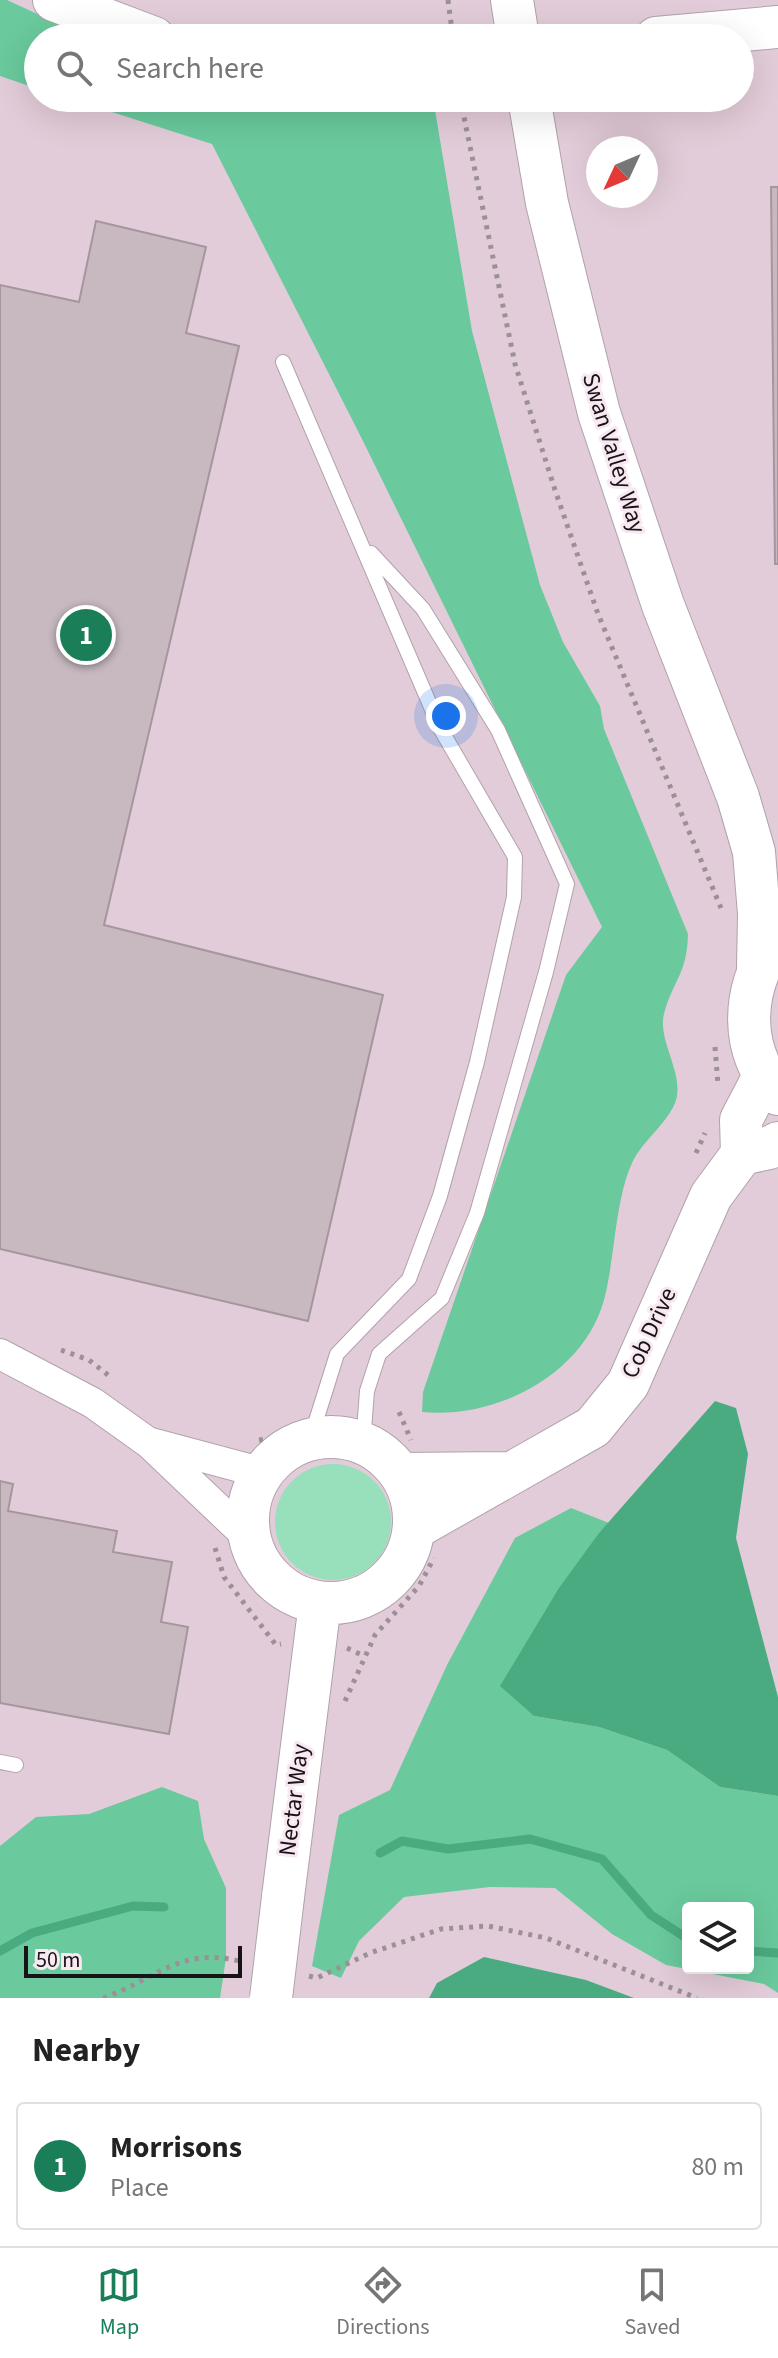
<!DOCTYPE html>
<html lang="en">
<head>
<meta charset="utf-8">
<style>
	:root { --surface:#fff; --page:#f2f2f2; --text:#222; --muted:#767676; --line:#e0e0e0; --accent:#1a7f58 }
	body { margin:0; font-family:"Source Sans 3",sans-serif; background:var(--page); color:var(--text) }
	.controls { position:absolute; right:24px; bottom:24px; display:grid; overflow:hidden; border-radius:8px; box-shadow:0 8px 32px #0002 }
	.controls button { width:72px; height:72px; display:grid; place-items:center; padding:0; border:0; border-bottom:2px solid var(--line); background:var(--surface); color:var(--text); font:40px sans-serif }
	.compass { position:absolute; left:586px; top:136px; width:72px; height:72px; border-radius:50%; background:var(--surface); box-shadow:0 8px 32px #0002; rotate:226deg }
	.scale { position:absolute; left:24px; bottom:20px; width:218px; box-sizing:border-box; padding-left:8px; border:4px solid #181316; border-top:0; font-size:22px; line-height:28px; white-space:nowrap; color:#181316; -webkit-text-stroke:6px #f8e8f1; paint-order:stroke }
	.you { position:absolute; left:446px; top:716px; width:28px; height:28px; margin:-20px; border:6px solid #fff; border-radius:50%; background:#1a73e8; box-shadow:0 0 0 12px #1a73e833 }
	.badge { display:grid; place-items:center; width:52px; height:52px; border-radius:50%; background:var(--accent); color:#fff; font-size:26px; font-weight:700 }
	.pin { position:absolute; translate:-50% -50%; border:4px solid #fff; box-shadow:0 2px 8px #0006 }
	.list { margin:0; padding:0; list-style:none }
	h2 { display:flex; justify-content:space-between; align-items:center; height:104px; margin:0; padding:0 32px; font-size:34px }
	h2 small { font-size:26px; font-weight:400; color:var(--muted) }
	.list li { display:grid; grid-template-columns:52px 1fr auto; gap:24px; align-items:center; box-sizing:border-box; height:128px; margin:0 16px 16px; padding:0 16px; border:2px solid var(--line); border-radius:8px }
	.list b { display:block; font-size:30px; white-space:nowrap }
	.list p { margin:0; font-size:26px; white-space:nowrap; color:var(--muted) }
	.list em { font-size:26px; font-style:normal; color:var(--muted) }
	.icon { flex:none; width:44px; height:44px; fill:none; stroke:currentColor; stroke-width:2; stroke-linecap:round; stroke-linejoin:round }
	.map { position:relative; flex:none; width:778px; height:1998px; overflow:hidden }
	.search { position:absolute; background:var(--surface); box-shadow:0 8px 32px #0002; left:24px; right:24px; top:24px; height:88px; display:flex; align-items:center; gap:20px; box-sizing:border-box; padding:0 28px; border-radius:44px; color:var(--muted); font-size:30px }
	.sheet { height:248px; background:var(--surface) }
	nav { display:flex; justify-content:space-around; align-items:center; box-sizing:border-box; height:112px; border-top:2px solid var(--line); background:var(--surface); font-size:22px; color:var(--muted) }
	nav a { display:grid; justify-items:center; gap:4px }
	nav .on { color:var(--accent) }
	.map>svg:first-child { display:block }
	.built { fill:#e3ccd9; fill-rule:evenodd }
	.green { fill:#98dfbb }
	.forest { fill:#6ac99d; fill-rule:evenodd }
	.water { fill:#4bab80 }
	.lines { fill:none; stroke-linecap:round; stroke-linejoin:round }
	.stream { stroke:#4bab80; stroke-width:9 }
	.building { fill:#c8b9c1; stroke:#a5969e; stroke-width:2 }
	.lane-casing { stroke:#b0a2aa; stroke-width:16 }
	.street-casing { stroke:#b0a2aa; stroke-width:32 }
	.secondary-casing { stroke:#b0a2aa; stroke-width:44 }
	.path { stroke:#9c9096; stroke-width:5; stroke-dasharray:4 6; stroke-linecap:butt }
	.lane { stroke:#fff; stroke-width:14 }
	.street { stroke:#fff; stroke-width:30 }
	.secondary { stroke:#fff; stroke-width:42 }
	.secondary-bridge-casing { stroke:#b0a2aa; stroke-width:44; stroke-linecap:butt }
	.secondary-bridge { stroke:#fff; stroke-width:42 }
	.labels { text-anchor:middle; dominant-baseline:central; stroke-width:6; stroke-linejoin:round; paint-order:stroke }
	.street-label { font-size:24px; fill:#181316; stroke:#f8e8f1 }
</style>
</head>
<body>
<div class="map">
<svg width="778" height="1998" viewBox="0 0 778 1998">
	<rect width="100%" height="100%" fill="#ebdbe3"/>
	<path class="built" d="M0 0H778V1998H0ZM38 38H740V98H38ZM598 148H646V196H598ZM688 1908H748V1968H688Z"/>
	<path class="green" d="M275 1522a58 58 0 1 1 116 0a58 58 0 1 1-116 0Z"/>
	<path class="forest" d="M0 0H7L89 38H38V89L0 76Z
		M68 98H433L472 331 540 585 563 642 600 706 604 729 688 934C687 975 673 980 664 1014 657 1041 686 1075 675 1103 666 1125 642 1141 632 1163 615 1200 615 1259 604 1300 583 1376 495 1419 422 1412L423 1392 566 975 602 927 361 437 212 144Z
		M571 1508 609 1523 599 1533 534 1716 599 1727 667 1750 720 1787 778 1796V1993L764 1984 666 1965 612 1934 555 1888 490 1887 404 1897 359 1941 341 1978 312 1966 339 1815 390 1790 447 1665 515 1538ZM688 1908H748V1968H688Z
		M162 1787 198 1801 204 1839 226 1888V1958L220 1998H0V1846L36 1817 89 1814Z"/>
	<path class="water" d="M715 1401 736 1408 748 1454 736 1538 778 1697V1796L720 1787 667 1750 599 1727 534 1716 500 1686 559 1588 599 1533Z
		M484 1957 586 1980 634 1998H429L437 1983Z"/>
	<g class="lines">
		<path class="stream" d="M380 1853 402 1841 448 1849 530 1839 602 1859 651 1915 688 1939
			M0 1951 32 1933 133 1906 164 1907
			M748 1951 778 1953"/>
	</g>
	<path class="building" d="M771 187H778V564H775Z
		M96 221 206 247 186 333 239 346 104 925 383 995 308 1321 0 1249V285L79 302Z
		M0 1481 13 1484 8 1511 117 1531 113 1552 172 1562 161 1622 188 1627 169 1734 0 1703Z"/>
	<g class="lines">
		<g class="lane-casing">
			<path id="lane" d="M283 362 440 728 515 857 514 897 477 1062 440 1196 409 1279 337 1354 310 1440
				M363 1443 367 1391 379 1354 442 1298 477 1213 546 972 567 884 498 730 423 609 371 553
				M0 1762 16 1765"/>
		</g>
		<g class="street-casing">
			<path id="street" d="M0 1354 93 1403 149 1443 250 1539
				M151 1443 263 1473"/>
		</g>
		<g class="secondary-casing">
			<path id="secondary" d="M54 0 154 38
				M512 0 518 38
				M656 38 778 27
				M529 98 547 203 599 413 663 605 738 797 754 852 759 914 758 968
				M772 945C742 993 739 1049 778 1094
				M742 1154 769 1148 778 1143
				M248 1520a83 83 0 1 1 166 0a83 83 0 1 1-166 0Z
				M401 1474 508 1473
				M415 1528 593 1427 628 1384 711 1196 742 1154 741 1120 764 1076
				M283 1897 320 1603"/>
		</g>
		<path class="path" d="M448 0 453 38
			M460 98 515 364 555 490 598 614 721 908
			M715 1047 718 1085
			M696 1153 705 1133
			M61 1350 89 1360 108 1375
			M399 1412 411 1440
			M259 1440 272 1438 293 1425
			M215 1548 224 1577 276 1645 281 1644
			M347 1648 364 1656
			M345 1701 375 1635 419 1586 434 1558
			M309 1976 317 1978 370 1953 441 1929 488 1926 546 1938 697 1998
			M103 1998C157 1979 178 1947 240 1961"/>
		<use href="#lane" class="lane"/>
		<use href="#street" class="street"/>
		<use href="#secondary" class="secondary"/>
		<g class="secondary-bridge-casing">
			<path id="secondary-bridge" d="M271 1998 283 1897"/>
		</g>
		<use href="#secondary-bridge" class="secondary-bridge"/>
	</g>
	<g class="labels">
		<g class="street-label">
			<text transform="translate(614 453) rotate(73)">Swan Valley Way</text>
			<text transform="translate(649 1333) rotate(-65)">Cob Drive</text>
			<text transform="translate(294 1800) rotate(-83)">Nectar Way</text>
		</g>
	</g>
</svg>
<div class="controls">
<button><svg class="icon" aria-label="layers" viewBox="0 0 24 24"><path d="M12 4l9 5-9 5-9-5zM3 14l9 5 9-5"/></svg></button>
</div>
<svg class="compass" viewBox="-18 -18 36 36"><path d="M0-13l5 13h-10z" fill="#e53935"/><path d="M0 13l5-13h-10z" fill="#767676"/></svg>
<div class="scale">50 m</div>
<div class="you"></div>
<div class="pin badge" style="left:86px;top:635px">1</div>
<div class="search"><svg class="icon" aria-label="search" viewBox="0 0 24 24"><circle cx="10" cy="10" r="6"/><path d="M15 15l6 6"/></svg>Search here</div>
</div>
<section class="sheet">
<h2>Nearby<small></small></h2>
<ul class="list">
<li><span class="badge">1</span><div><b>Morrisons</b><p>Place</p></div><em>80 m</em></li>
</ul>
</section>
<nav>
<a class="on"><svg class="icon" aria-label="map" viewBox="0 0 24 24"><path d="M3 6l6-2 6 2 6-2v14l-6 2-6-2-6 2zM9 4v14M15 6v14"/></svg>Map</a>
<a><svg class="icon" aria-label="directions" viewBox="0 0 24 24"><path d="M12 3l9 9-9 9-9-9zM9 14v-3h6M13 9l2 2-2 2"/></svg>Directions</a>
<a><svg class="icon" aria-label="saved" viewBox="0 0 24 24"><path d="M7 4h10v16l-5-4-5 4z"/></svg>Saved</a>
</nav>
</body>
</html>
